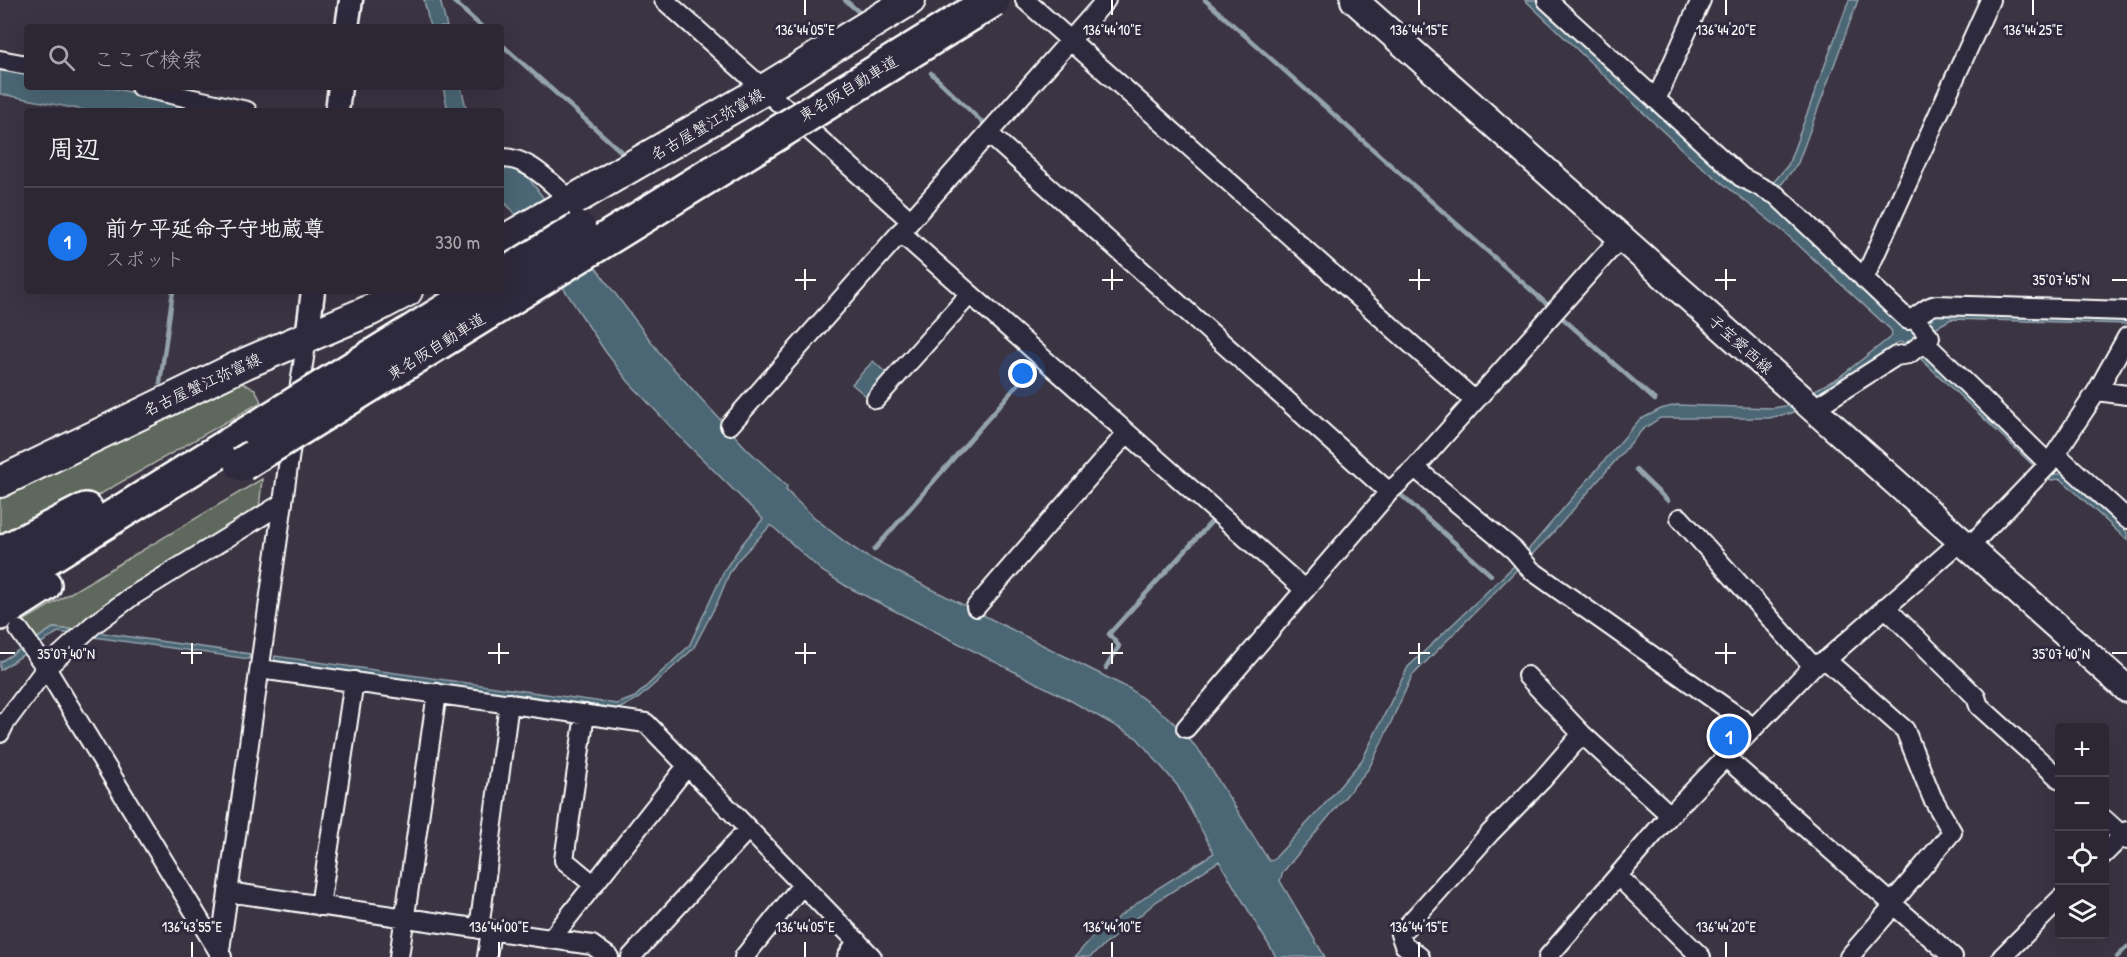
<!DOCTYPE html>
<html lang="ja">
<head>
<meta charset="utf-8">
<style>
	:root { --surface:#2c2732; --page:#38333e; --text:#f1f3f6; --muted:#a6a5ac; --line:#48444d; --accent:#1a73e8 }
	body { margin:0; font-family:"Patrick Hand","Klee One",sans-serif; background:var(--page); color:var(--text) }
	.controls { position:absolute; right:18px; bottom:18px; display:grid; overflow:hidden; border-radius:6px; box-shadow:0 6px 24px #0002 }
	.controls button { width:54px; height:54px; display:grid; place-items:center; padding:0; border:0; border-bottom:2px solid var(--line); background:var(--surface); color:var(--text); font:30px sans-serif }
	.you { position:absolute; left:1023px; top:374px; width:21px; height:21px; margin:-15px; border:4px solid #fff; border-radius:50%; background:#1a73e8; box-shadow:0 0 0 9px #1a73e833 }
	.badge { display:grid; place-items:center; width:39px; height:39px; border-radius:50%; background:var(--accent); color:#fff; font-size:20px; font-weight:700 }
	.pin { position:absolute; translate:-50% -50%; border:3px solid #fff; box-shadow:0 2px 6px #0006 }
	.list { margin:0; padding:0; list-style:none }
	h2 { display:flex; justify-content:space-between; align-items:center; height:78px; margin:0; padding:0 24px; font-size:26px }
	h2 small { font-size:20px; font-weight:400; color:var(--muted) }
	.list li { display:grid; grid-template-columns:39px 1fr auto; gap:18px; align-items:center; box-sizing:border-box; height:108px; padding:0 24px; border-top:2px solid var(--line) }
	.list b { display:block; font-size:22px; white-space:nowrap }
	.list p { margin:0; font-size:20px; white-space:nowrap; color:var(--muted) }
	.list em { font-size:20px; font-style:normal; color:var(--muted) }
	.icon { flex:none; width:33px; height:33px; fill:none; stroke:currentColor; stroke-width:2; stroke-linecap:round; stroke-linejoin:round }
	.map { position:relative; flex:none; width:2127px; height:957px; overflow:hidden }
	.search { position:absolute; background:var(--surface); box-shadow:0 6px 24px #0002; left:24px; top:24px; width:480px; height:66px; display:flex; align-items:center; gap:15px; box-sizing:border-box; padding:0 21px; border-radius:6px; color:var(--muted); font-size:22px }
	.panel { position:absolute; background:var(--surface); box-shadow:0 6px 24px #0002; left:24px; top:108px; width:480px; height:186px; border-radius:6px }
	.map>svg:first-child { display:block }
	.green { fill:#5f685b; stroke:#afb4ad; stroke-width:1.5 }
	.water { fill:#4c6674; stroke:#94a3ac; stroke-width:1.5 }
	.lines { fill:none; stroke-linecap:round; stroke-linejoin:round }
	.stream { stroke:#94a3ac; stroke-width:4.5 }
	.minor-casing { stroke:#fff; stroke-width:22 }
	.tertiary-casing { stroke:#fff; stroke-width:27 }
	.secondary-casing { stroke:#fff; stroke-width:30 }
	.primary-casing { stroke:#fff; stroke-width:34 }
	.motorway-casing { stroke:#fff; stroke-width:38 }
	.minor { stroke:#2f2a3d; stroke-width:18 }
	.tertiary { stroke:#2f2a3d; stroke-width:22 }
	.secondary { stroke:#2f2a3d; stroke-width:26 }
	.primary { stroke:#2f2a3d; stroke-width:30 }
	.motorway { stroke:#2f2a3d; stroke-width:33 }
	.motorway-bridge-casing { stroke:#fff; stroke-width:38; stroke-linecap:butt }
	.motorway-bridge { stroke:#2f2a3d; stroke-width:33 }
	.ticks { fill:none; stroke:#fff; stroke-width:2 }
	.labels { text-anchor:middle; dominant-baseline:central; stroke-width:6; stroke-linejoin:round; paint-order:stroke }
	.street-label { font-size:16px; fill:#fff; stroke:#2f2a3d }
	.ticks-label { font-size:15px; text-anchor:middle; fill:#fff; stroke:#2f2a3d; stroke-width:6; stroke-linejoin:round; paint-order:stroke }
</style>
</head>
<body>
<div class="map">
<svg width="2127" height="957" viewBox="0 0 2127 957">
	<rect width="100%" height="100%" fill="#3b3443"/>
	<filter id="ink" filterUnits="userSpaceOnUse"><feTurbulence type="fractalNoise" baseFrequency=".0167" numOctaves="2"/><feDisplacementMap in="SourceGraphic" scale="12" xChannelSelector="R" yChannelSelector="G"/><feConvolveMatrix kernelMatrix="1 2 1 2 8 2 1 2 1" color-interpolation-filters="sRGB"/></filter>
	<g filter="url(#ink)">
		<path class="green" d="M239 382 255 389 261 402 69 512 0 545V494Z
			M262 479 259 510 80 630 53 628 33 641 20 623Z"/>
		<path class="water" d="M424 0H440L447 27H430Z
			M1525 0H1539L1735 181 1772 184 1788 165 1849 0H1858L1798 163 1777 190 1904 325 1933 310 2127 313V324L1951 319 1921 336 2051 474H2063L2074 482 2127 532V540L2061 479 2051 480 2036 468 1904 343 1899 342 1826 393 1792 413 1769 418H1660L1642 430 1552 534 1412 676 1381 744 1369 768 1283 872 1280 881 1325 957H1276L1219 861 1157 901 1090 957H1075L1093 936 1155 890 1214 853 1177 785 1137 738 1066 698 846 586 822 571 771 525 737 561 729 574 718 601 693 649 639 698 617 710 274 661 275 656 617 704 635 697 689 646 725 569 743 543 763 519 682 439 628 381 605 351 512 210 505 203 501 202V166L515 167 527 176 662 356 747 449 787 486 786 490C809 514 836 537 864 555L1130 689 1170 719 1189 739 1201 753 1269 861 1273 860 1323 806 1362 760 1408 667 1516 564 1639 420 1661 409 1676 405 1773 408 1785 406 1838 378 1892 336 1891 330 1784 232 1692 159Z
			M0 65 27 71V87H106L220 111H89L0 94Z
			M443 87H461L467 111H448Z
			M873 361 887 374 867 397 852 384Z
			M53 628 96 632 250 654 249 659 58 632 0 670V662Z"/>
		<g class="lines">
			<path class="stream" d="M452 0 482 27
				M845 0 859 12
				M1205 0 1549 306
				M501 44 626 156
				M931 73 985 125
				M1559 315 1655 400
				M160 383 173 291
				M1636 470 1668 501
				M1401 495 1491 575
				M874 550 1039 360
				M1106 668 1119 646 1109 634 1214 519
				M2117 957 2127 947"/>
			<g class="minor-casing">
				<path id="minor" d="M664 0 910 220
					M1025 0 1475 401
					M1547 0 1741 177 1776 195 1908 320C1919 318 1925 306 1937 305L2127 311
					M0 60 27 65
					M140 87 247 111
					M1656 100 1701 0
					M989 134 1389 492
					M501 158C530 157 552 185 573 202
					M900 232 1305 590
					M1864 279 1990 0
					M1915 319 1930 337 1924 342 2049 464
					M2097 391 2127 395
					M876 399 970 294
					M297 404 307 338
					M1813 409 1896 356 1909 354 1924 342
					M730 425 1106 0
					M2056 454 2127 519
					M1415 468 1514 550 1531 570 1753 727
					M1680 518 1813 666
					M1968 548 2048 465 2097 391 2127 337
					M976 607 1127 433
					M1885 607 1976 697 1979 706 2060 779
					M19 630 46 668 222 957
					M1826 660 1905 730 1932 797 1952 832 1892 903
					M260 669 646 723 872 957
					M1527 676 1582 734 1670 815
					M585 714 564 860 594 885
					M1186 728 1389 492 1415 468 1622 236
					M0 733 5 723 46 668 93 625 131 597 283 503
					M1725 757 1953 957
					M2104 819 2127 840
					M2104 854 2127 831
					M1618 876 1701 957
					M228 892 592 945 609 957
					M320 906 354 681
					M479 929 509 703
					M551 939 687 766
					M219 957 293 431
					M399 957 437 693
					M487 957 491 930
					M631 957 748 829
					M744 957 802 885
					M847 957 857 941
					M1420 957 1404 945 1400 934 1490 833 1542 780 1582 734
					M1548 957 1670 815 1813 666 1826 660 1960 542
					M1849 957 1894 905
					M2002 957 2060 899"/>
			</g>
			<g class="tertiary-casing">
				<path id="tertiary" d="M347 27 351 0
					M337 111 340 87
					M307 338 313 291"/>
			</g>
			<g class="secondary-casing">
				<path id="secondary" d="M1354 0C1613 228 1869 460 2127 689"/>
			</g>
			<g class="primary-casing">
				<path id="primary" d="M501 242 765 89 910 0
					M0 482 246 363 371 310 407 291"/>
			</g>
			<g class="motorway-casing">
				<path id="motorway" d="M0 554 86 510
					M0 587 255 429
					M0 613 44 585"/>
			</g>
			<use href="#minor" class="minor"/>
			<use href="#tertiary" class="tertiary"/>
			<use href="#secondary" class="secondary"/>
			<use href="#primary" class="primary"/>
			<use href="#motorway" class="motorway"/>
			<g class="motorway-bridge-casing">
				<path id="motorway-bridge" d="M501 277 579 229
					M255 429 478 291
					M242 464C494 311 742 153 993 0"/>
			</g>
			<use href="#motorway-bridge" class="motorway-bridge"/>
		</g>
	</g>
	<path class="ticks" d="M805 0V15M1112 0V15M1419 0V15M1726 0V15M2033 0V15M805 269V290M1112 269V290M1419 269V290M1726 269V290M795 280H816M1102 280H1123M1409 280H1430M1715 280H1736M2112 280H2127M192 643V664M499 643V664M805 643V664M1112 643V664M1419 643V664M1726 643V664M0 653H15M181 653H202M488 653H509M795 653H816M1102 653H1123M1409 653H1430M1715 653H1736M2112 653H2127M192 942V957M499 942V957M805 942V957M1112 942V957M1419 942V957M1726 942V957"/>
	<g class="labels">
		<g class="street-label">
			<text transform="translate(848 88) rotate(-31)">東名阪自動車道</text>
			<text transform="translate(707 124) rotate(-30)">名古屋蟹江弥富線</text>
			<text transform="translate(1741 344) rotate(42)">子宝愛西線</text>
			<text transform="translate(436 346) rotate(-32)">東名阪自動車道</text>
			<text transform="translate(202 384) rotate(-25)">名古屋蟹江弥富線</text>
		</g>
	</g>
	<g class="ticks-label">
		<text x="805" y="35">136°44'05"E</text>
		<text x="1112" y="35">136°44'10"E</text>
		<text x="1419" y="35">136°44'15"E</text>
		<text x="1726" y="35">136°44'20"E</text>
		<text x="2033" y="35">136°44'25"E</text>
		<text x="2061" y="285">35°07'45"N</text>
		<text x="66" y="659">35°07'40"N</text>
		<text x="2061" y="659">35°07'40"N</text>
		<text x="192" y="932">136°43'55"E</text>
		<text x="499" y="932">136°44'00"E</text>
		<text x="805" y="932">136°44'05"E</text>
		<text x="1112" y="932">136°44'10"E</text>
		<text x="1419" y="932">136°44'15"E</text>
		<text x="1726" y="932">136°44'20"E</text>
	</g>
</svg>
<div class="controls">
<button>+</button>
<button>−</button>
<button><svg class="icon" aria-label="locate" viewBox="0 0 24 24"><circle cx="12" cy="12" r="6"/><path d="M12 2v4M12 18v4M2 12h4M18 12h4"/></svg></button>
<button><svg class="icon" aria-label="layers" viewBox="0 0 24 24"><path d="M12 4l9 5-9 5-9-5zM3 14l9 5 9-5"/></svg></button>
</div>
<div class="you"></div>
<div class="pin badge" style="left:1729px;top:736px">1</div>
<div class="search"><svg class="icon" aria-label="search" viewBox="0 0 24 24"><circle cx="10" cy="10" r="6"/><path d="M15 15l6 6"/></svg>ここで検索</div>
<section class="panel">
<h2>周辺<small></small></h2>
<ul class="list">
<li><span class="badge">1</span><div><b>前ケ平延命子守地蔵尊</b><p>スポット</p></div><em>330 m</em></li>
</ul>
</section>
</div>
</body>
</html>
